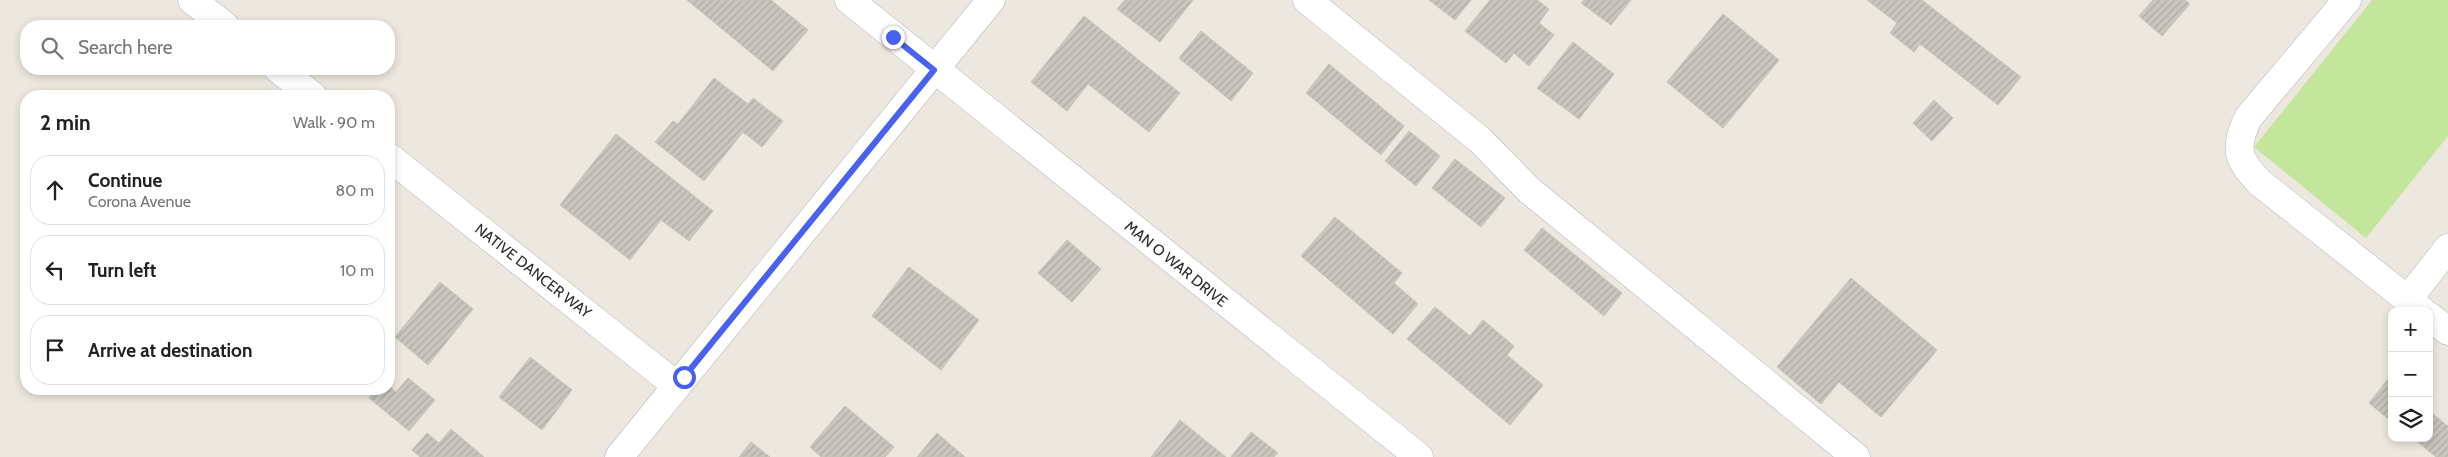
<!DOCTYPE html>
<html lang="en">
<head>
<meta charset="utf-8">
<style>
	:root { --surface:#fff; --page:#f6f6f6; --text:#222; --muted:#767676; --line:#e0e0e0 }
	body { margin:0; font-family:Cabin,sans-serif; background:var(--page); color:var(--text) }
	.controls { position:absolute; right:15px; bottom:15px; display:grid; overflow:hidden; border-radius:10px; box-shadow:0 2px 8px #0003 }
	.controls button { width:45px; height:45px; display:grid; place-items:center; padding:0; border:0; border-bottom:1px solid var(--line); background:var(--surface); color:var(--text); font:25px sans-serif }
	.stop { position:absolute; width:15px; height:15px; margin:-11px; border:4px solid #4961f0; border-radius:50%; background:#fff }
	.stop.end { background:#4961f0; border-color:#fff; box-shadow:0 1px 5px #0008 }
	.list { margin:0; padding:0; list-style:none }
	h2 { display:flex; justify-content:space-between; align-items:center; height:65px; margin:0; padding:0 20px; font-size:21px }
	h2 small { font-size:16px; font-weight:400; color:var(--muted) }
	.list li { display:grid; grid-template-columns:32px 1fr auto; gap:15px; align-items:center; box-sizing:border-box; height:70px; margin:0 10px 10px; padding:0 10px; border:1px solid var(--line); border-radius:20px }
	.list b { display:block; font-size:19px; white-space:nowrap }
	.list p { margin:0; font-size:16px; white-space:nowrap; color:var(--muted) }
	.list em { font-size:16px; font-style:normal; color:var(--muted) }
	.icon { flex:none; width:28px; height:28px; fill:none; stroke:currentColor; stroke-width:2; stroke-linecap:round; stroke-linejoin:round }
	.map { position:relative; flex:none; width:2448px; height:457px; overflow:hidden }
	.search { position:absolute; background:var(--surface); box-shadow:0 2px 8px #0003; left:20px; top:20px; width:375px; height:55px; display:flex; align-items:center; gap:12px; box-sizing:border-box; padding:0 18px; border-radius:20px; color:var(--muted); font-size:19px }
	.panel { position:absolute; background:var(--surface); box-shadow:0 2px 8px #0003; left:20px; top:90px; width:375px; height:305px; border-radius:20px }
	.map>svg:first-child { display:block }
	.pitch { fill:#c3e69c }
	.building { fill:url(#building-hatch); stroke:#c8c4b9 }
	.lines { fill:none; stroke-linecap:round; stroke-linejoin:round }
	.minor-casing { stroke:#b3b5bf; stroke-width:29 }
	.minor { stroke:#fff; stroke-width:28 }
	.route { stroke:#4961f0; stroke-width:6 }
	.labels { text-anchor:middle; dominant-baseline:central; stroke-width:4; stroke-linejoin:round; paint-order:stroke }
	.street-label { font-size:15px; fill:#2c2c2c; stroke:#fff }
</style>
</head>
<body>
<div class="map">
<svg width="2448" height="457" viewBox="0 0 2448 457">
	<defs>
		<pattern id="building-hatch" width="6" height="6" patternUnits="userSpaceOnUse" patternTransform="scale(1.25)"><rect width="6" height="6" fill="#c9c6be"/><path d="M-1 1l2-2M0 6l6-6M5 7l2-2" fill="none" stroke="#adaaa3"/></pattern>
	</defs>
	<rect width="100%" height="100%" fill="#ede8df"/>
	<path class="pitch" d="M2372 0H2448V136L2366 238 2254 147Z"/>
	<path class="building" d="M687 0H771L808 30 773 71Z
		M1125 0H1193L1160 42 1117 9Z
		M1429 0H1471L1455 20Z
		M1490 0H1537L1549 9 1539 23 1554 35 1529 66 1514 53 1506 63 1465 31Z
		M1584 0H1631L1611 25 1581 3Z
		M1867 0H1922L2021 77 1998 105 1920 44 1914 52 1890 33 1897 23Z
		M2153 0H2185L2190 4 2162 36 2139 16Z
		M1723 14 1779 60 1723 128 1667 82Z
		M1084 16 1180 93 1149 132 1088 84 1067 111 1031 82Z
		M1201 31 1253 73 1231 101 1179 58Z
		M1573 42 1614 74 1579 119 1537 88Z
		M1329 64 1404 126 1381 155 1306 93Z
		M714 78 748 104 753 98 783 121 762 147 743 132 704 181 655 142 673 121 678 124Z
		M1934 100 1953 118 1932 141 1913 123Z
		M1409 131 1440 156 1416 186 1385 161Z
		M616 134 713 211 689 241 661 220 630 260 560 205Z
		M1455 159 1505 198 1481 227 1432 188Z
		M1335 217 1402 273 1394 283 1418 304 1393 334 1301 256Z
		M1542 228 1622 293 1604 316 1524 250Z
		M1067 240 1101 269 1072 302 1038 273Z
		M909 267 979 320 941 370 872 316Z
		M1851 278 1937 350 1881 417 1839 382 1821 404 1777 367Z
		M440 282 473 309 428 365 395 337Z
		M1435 307 1470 336 1483 320 1514 346 1507 355 1543 385 1510 425 1407 339Z
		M530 357 572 390 542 430 499 397Z
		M408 378 435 400 409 431 369 398 376 389H389V386L396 392Z
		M2388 379 2392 381V422L2369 403Z
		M845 406 894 447 885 457H821L810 447Z
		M2429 411 2448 426V457H2436L2413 438H2429Z
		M1180 420 1226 457H1151Z
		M451 429 484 457H420L412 450 427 433 439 443Z
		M1251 432 1278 453 1274 457H1231Z
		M937 433 965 457H917Z
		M751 442 770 457H739Z"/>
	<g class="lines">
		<g class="minor-casing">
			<path id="minor" d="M192 0 225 26
				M849 0 1419 457
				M1307 0 1480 140 1529 190 1856 457
				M2347 0 2248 118C2234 149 2237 158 2259 182L2422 311
				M278 69 313 96
				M389 157 677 386
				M2408 299 2448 248
				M2429 316 2448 331
				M619 457 991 0"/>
		</g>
		<use href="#minor" class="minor"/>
	</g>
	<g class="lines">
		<path class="route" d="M684 377 934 70 893 37"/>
	</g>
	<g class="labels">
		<g class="street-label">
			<text transform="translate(1176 264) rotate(39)">MAN O WAR DRIVE</text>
			<text transform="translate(533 271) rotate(38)">NATIVE DANCER WAY</text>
		</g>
	</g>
</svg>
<div class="controls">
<button>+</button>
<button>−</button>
<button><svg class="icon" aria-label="layers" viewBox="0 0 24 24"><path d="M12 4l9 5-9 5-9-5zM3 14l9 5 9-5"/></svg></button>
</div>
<div class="stop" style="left:684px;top:377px"></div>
<div class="stop end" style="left:893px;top:37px"></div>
<div class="search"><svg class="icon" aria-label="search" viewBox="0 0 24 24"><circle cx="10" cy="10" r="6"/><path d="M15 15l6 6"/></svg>Search here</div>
<section class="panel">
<h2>2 min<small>Walk · 90 m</small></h2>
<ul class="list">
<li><svg class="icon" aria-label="ahead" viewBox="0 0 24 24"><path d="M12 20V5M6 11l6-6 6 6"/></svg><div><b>Continue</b><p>Corona Avenue</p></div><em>80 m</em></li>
<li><svg class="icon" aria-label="left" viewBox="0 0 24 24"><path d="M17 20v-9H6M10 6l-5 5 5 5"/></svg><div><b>Turn left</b></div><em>10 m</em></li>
<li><svg class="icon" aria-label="arrive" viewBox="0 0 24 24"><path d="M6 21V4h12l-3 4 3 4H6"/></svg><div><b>Arrive at destination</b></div></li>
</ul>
</section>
</div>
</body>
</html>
